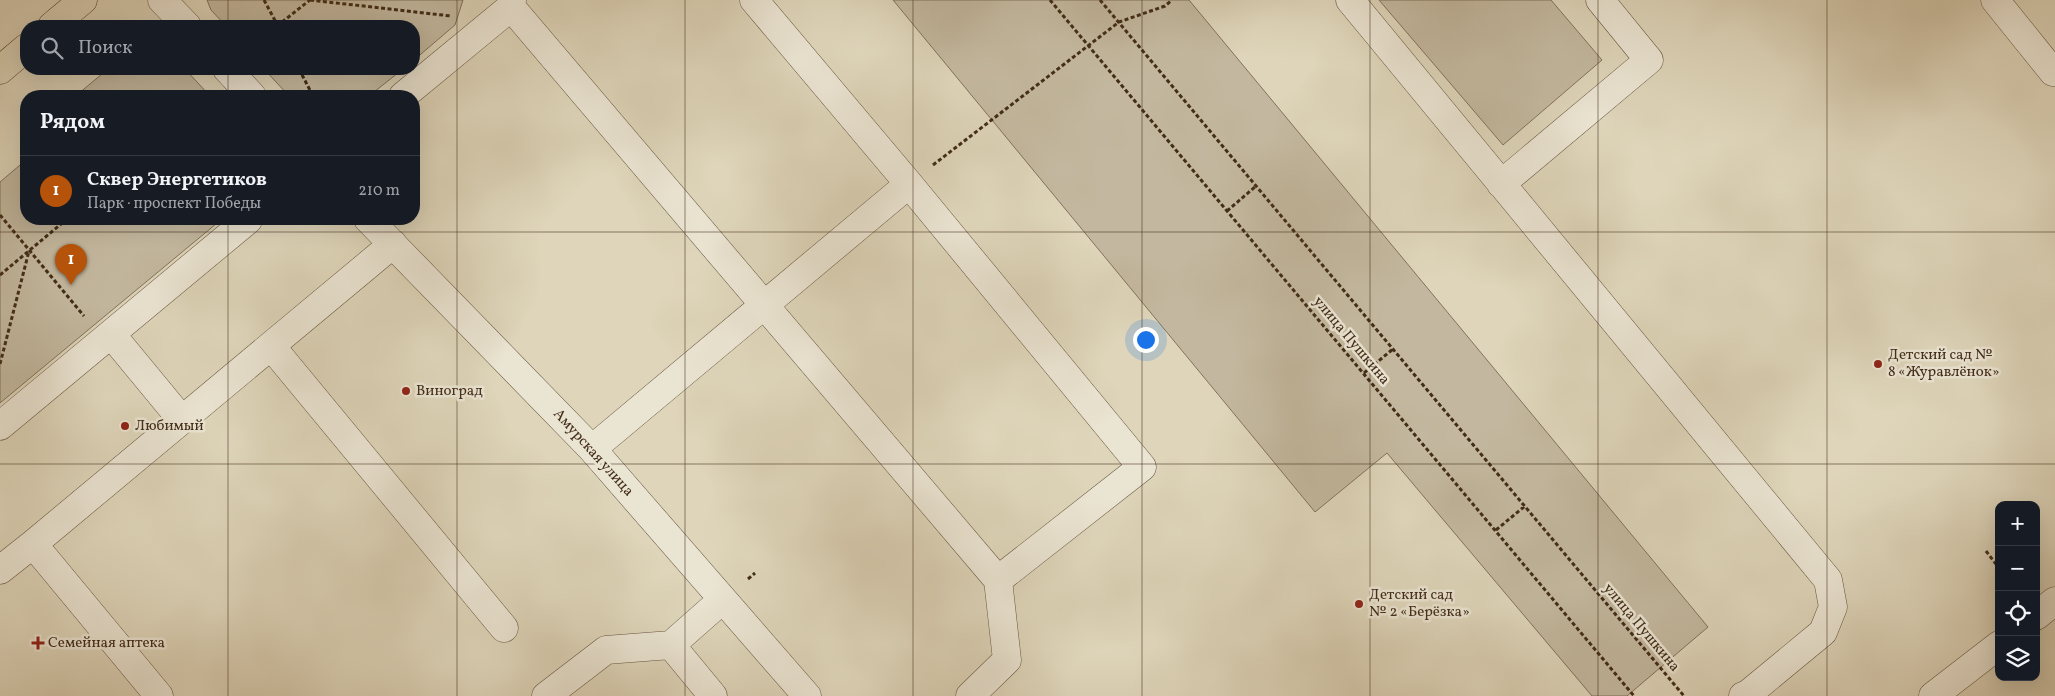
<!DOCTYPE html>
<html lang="ru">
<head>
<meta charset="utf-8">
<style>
	:root { --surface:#171b24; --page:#242831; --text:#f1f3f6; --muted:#9ea1a6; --line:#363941; --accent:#b45309 }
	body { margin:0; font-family:Vollkorn,serif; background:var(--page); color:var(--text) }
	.controls { position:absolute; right:15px; bottom:15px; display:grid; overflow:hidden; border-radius:10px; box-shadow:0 5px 20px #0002 }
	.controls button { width:45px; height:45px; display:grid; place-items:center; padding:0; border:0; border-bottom:1px solid var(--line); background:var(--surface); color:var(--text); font:25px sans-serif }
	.you { position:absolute; left:1145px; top:339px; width:18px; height:18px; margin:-12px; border:4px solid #fff; border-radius:50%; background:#1a73e8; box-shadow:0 0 0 8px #1a73e833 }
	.badge { display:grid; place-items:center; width:32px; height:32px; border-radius:50%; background:var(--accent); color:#fff; font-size:16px; font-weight:700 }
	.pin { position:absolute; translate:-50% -41px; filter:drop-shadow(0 1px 2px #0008) }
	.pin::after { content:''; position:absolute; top:26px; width:18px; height:15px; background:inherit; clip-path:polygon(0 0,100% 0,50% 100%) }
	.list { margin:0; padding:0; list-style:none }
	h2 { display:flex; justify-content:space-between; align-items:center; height:65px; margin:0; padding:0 20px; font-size:21px }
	h2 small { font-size:16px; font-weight:400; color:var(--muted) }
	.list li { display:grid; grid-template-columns:32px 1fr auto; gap:15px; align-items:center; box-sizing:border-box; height:70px; padding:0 20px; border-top:1px solid var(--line) }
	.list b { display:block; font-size:19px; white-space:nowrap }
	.list p { margin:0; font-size:16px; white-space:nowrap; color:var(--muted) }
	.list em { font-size:16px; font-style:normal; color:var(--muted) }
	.icon { flex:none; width:28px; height:28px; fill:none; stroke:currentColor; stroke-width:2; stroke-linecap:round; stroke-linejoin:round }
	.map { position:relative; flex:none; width:2055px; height:696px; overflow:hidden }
	.search { position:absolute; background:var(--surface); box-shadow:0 5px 20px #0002; left:20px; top:20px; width:400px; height:55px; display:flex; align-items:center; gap:12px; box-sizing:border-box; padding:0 18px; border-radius:20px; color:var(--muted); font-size:19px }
	.panel { position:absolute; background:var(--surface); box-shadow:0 5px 20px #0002; left:20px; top:90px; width:400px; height:135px; border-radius:20px }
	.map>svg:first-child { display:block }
	.green { fill:#c3b89f; stroke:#82725c }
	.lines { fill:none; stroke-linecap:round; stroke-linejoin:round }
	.minor-casing { stroke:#695741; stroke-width:29 }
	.major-casing { stroke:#422d19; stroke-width:29 }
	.path { stroke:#422d19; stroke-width:3; stroke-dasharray:4 2.5; stroke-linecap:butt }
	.minor { stroke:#eae4d2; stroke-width:28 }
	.major { stroke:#ded5ba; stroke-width:28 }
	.grid { fill:none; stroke:#422d19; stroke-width:1; stroke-opacity:0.55 }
	.poi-dot { fill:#8f2418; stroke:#eae4d2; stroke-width:2 }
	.labels { text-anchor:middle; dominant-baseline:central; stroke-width:5; stroke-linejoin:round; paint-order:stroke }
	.street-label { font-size:15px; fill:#422d19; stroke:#eae4d2 }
	.poi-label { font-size:15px; fill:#422d19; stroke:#eae4d2; text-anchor:start }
</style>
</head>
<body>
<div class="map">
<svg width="2055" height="696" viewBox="0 0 2055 696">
	<rect width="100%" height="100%" fill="#ded5ba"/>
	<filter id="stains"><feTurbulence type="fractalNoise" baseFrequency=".004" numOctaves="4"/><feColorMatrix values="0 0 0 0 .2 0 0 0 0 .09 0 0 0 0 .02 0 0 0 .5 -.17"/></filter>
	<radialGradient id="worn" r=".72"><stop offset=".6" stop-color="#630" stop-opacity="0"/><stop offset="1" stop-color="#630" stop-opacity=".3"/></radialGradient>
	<path class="green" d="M207 0H463L455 25 414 60V26H226L211 10Z
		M893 0H1189L1708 627 1627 696H1592L1387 453 1315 512Z
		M1379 0H1551L1602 60 1503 145Z
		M108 69H185L210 96H78V94Z
		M264 69H403L369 96H289Z
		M26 160V219H222L0 403V182Z"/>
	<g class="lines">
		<g class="minor-casing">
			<path id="minor" d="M162 0 187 26
				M512 0 511 7 998 580
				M754 0 909 184 1142 467 998 580 1007 660 970 696
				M1350 0 1828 580 1833 607 1823 632 1748 694 1743 696
				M1995 0 2053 72
				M227 69 252 96
				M403 96 511 7
				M1501 184 1649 60 1600 0
				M368 219 592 449 807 696
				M111 334 182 420
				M271 346 504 628
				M0 426 248 220
				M592 449 909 184
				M0 570 33 544
				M2036 616 2055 601
				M671 645 713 696
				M159 696 33 544 393 244
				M546 696 606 650 671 645 722 600
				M1933 696 1999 645"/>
		</g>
		<g class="major-casing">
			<path id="major" d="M52 26 83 0
				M0 70 26 48"/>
		</g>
		<path class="path" d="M264 0 278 26
			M310 0 451 16
			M1050 0 1634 696
			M1100 0 1684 696
			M277 26 310 0
			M299 69 313 96
			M69 94 87 96
			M933 165 1119 22 1165 6 1172 0
			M1227 211 1256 186
			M0 215 84 316
			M0 275 67 219
			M0 364 29 251
			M1364 373 1393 349
			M1496 530 1525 506
			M1986 551 1999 568
			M748 579 755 573"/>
		<use href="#minor" class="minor"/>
		<use href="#major" class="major"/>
	</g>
	<path class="grid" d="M228 0V26M457 0V696M685 0V696M913 0V696M1142 0V696M1370 0V696M1598 0V696M1827 0V696M228 69V96M228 219V696M0 232H2055M0 464H2055"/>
	<g class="poi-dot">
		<circle cx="1878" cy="364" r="5"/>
		<circle cx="406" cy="391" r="5"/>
		<circle cx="125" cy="426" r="5"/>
		<circle cx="1359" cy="604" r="5"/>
		<path d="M35.5 635.5h5v5h5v5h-5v5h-5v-5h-5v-5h5z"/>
	</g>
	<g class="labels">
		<g class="street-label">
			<text transform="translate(1351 341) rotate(50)">улица Пушкина</text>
			<text transform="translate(593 453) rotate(48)">Амурская улица</text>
			<text transform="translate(1641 628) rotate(50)">улица Пушкина</text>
		</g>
		<g class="poi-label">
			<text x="1888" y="355">Детский сад №<tspan x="1888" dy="17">8 «Журавлёнок»</tspan></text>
			<text x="416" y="391">Виноград</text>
			<text x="135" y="426">Любимый</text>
			<text x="1369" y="595">Детский сад<tspan x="1369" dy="17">№ 2 «Берёзка»</tspan></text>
			<text x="48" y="643">Семейная аптека</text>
		</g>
	</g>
	<rect width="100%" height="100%" filter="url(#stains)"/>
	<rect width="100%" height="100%" fill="url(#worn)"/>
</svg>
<div class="controls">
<button>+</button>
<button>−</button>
<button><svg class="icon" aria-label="locate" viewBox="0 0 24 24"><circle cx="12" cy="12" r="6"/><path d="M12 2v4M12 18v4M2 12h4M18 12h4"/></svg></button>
<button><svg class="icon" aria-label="layers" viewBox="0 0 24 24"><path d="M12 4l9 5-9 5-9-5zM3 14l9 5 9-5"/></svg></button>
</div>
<div class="you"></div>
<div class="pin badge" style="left:71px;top:285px">1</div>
<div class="search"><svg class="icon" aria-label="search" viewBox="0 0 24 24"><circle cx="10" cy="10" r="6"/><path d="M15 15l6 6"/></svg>Поиск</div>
<section class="panel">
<h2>Рядом<small></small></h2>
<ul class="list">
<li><span class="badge">1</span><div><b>Сквер Энергетиков</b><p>Парк · проспект Победы</p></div><em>210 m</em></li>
</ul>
</section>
</div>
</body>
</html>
